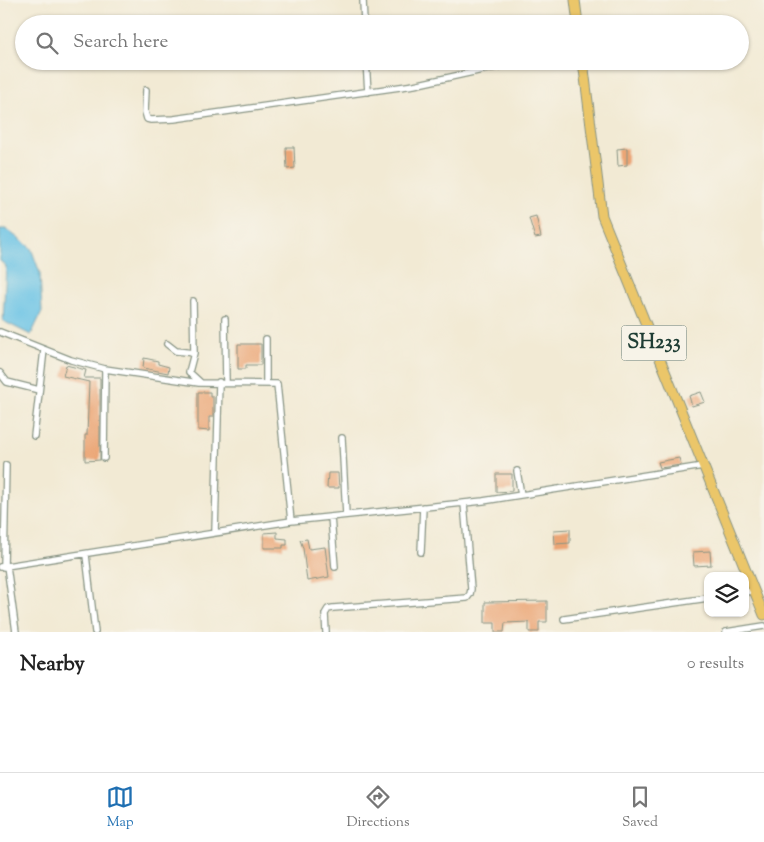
<!DOCTYPE html>
<html lang="en">
<head>
<meta charset="utf-8">
<style>
	:root { --surface:#fff; --page:#f6f6f6; --text:#222; --muted:#767676; --line:#e0e0e0; --accent:#1f6fb2 }
	body { margin:0; font-family:"Sorts Mill Goudy",serif; background:var(--page); color:var(--text) }
	.controls { position:absolute; right:15px; bottom:15px; display:grid; overflow:hidden; border-radius:10px; box-shadow:0 1px 4px #0004 }
	.controls button { width:45px; height:45px; display:grid; place-items:center; padding:0; border:0; border-bottom:1px solid var(--line); background:var(--surface); color:var(--text); font:25px sans-serif }
	.list { margin:0; padding:0; list-style:none }
	h2 { display:flex; justify-content:space-between; align-items:center; height:65px; margin:0; padding:0 20px; font-size:21px }
	h2 small { font-size:16px; font-weight:400; color:var(--muted) }
	.icon { flex:none; width:28px; height:28px; fill:none; stroke:currentColor; stroke-width:2; stroke-linecap:round; stroke-linejoin:round }
	.map { position:relative; flex:none; width:764px; height:632px; overflow:hidden }
	.search { position:absolute; background:var(--surface); box-shadow:0 1px 4px #0004; left:15px; right:15px; top:15px; height:55px; display:flex; align-items:center; gap:12px; box-sizing:border-box; padding:0 18px; border-radius:28px; color:var(--muted); font-size:19px }
	.sheet { height:140px; background:var(--surface) }
	nav { display:flex; justify-content:space-around; align-items:center; box-sizing:border-box; height:70px; border-top:1px solid var(--line); background:var(--surface); font-size:14px; color:var(--muted) }
	nav a { display:grid; justify-items:center; gap:2px }
	nav .on { color:var(--accent) }
	.map>svg:first-child { display:block }
	.water { fill:#67c2e5; stroke:#43808c }
	.building { fill:#eba574 }
	.lines { fill:none; stroke-linecap:round; stroke-linejoin:round }
	.minor-casing { stroke:#889484; stroke-width:8 }
	.primary-casing { stroke:#889484; stroke-width:11 }
	.minor { stroke:#fff; stroke-width:5.5 }
	.primary { stroke:#ebc669; stroke-width:9 }
	.labels { text-anchor:middle; dominant-baseline:central; stroke-width:5; stroke-linejoin:round; paint-order:stroke }
	.shield { fill:#f7f3e8; stroke:#60746a; stroke-width:1 }
	.shield-label { font-size:20px; font-weight:bold; fill:#1f3d34 }
</style>
</head>
<body>
<div class="map">
<svg width="764" height="632" viewBox="0 0 764 632">
	<rect width="100%" height="100%" fill="#f7f3e8"/>
	<filter id="ink" filterUnits="userSpaceOnUse"><feTurbulence type="fractalNoise" baseFrequency=".02" numOctaves="2"/><feDisplacementMap in="SourceGraphic" scale="10" xChannelSelector="R" yChannelSelector="G"/><feConvolveMatrix kernelMatrix="1 2 1 2 8 2 1 2 1" color-interpolation-filters="sRGB"/></filter>
	<filter id="wash" filterUnits="userSpaceOnUse"><feTurbulence type="fractalNoise" baseFrequency=".0096" numOctaves="4" result="noise"/><feDisplacementMap in="SourceGraphic" scale="20" xChannelSelector="R" yChannelSelector="G"/><feGaussianBlur stdDeviation="1.12" result="paint"/><feColorMatrix in="noise" values="0 0 0 0 0 0 0 0 0 0 0 0 0 0 0 0 0 1.4 0 .05"/><feComposite in="paint" operator="in"/></filter>
	<g filter="url(#wash)">
		<rect width="100%" height="100%" fill="#f2ead4"/>
		<path class="water" d="M0 229H6L31 248 40 273 42 312 31 335 3 321 6 266 0 261Z"/>
		<g id="blocks">
			<path class="building" d="M286 147H294L295 168 287 169Z
				M627 148V165L618 166 617 149Z
				M536 216 541 237 535 238 529 218Z
				M238 344H261V365H246V369H238Z
				M144 358 158 361V364L169 367 168 373 143 368Z
				M66 365 86 370 84 378H100V460L85 461V435H87L89 382 63 376Z
				M198 392H210V397H213V417H209V431L198 430Z
				M701 392 705 402 692 406 689 396Z
				M679 458 681 465 660 468 658 462Z
				M328 473H338L339 488H327Z
				M496 474H512V491L496 492Z
				M570 529V543L555 544 554 530Z
				M277 532V538L287 539V545H283V548H264V533Z
				M307 539 309 549 325 547 329 577 307 581 303 548 300 540Z
				M710 551 711 565 694 566 693 552Z
				M547 601V622H539V632H529V622L505 623 504 632H495V623H485V602Z"/>
		</g>
	</g>
	<g filter="url(#ink)">
		<use href="#blocks" fill-opacity="0" stroke="#889484" stroke-width="1"/>
		<g class="lines">
			<g class="minor-casing">
				<path id="minor" d="M363 0 364 24
					M366 61 368 92
					M146 90 145 112 147 119 151 120 174 119 414 85 524 61
					M193 301 194 353 189 372 201 383
					M225 319 226 382
					M0 332 71 360 105 369 199 383 277 384 291 521 483 501 703 466
					M266 339V384
					M167 344 176 351 194 353
					M0 373 7 382 39 390
					M34 436 44 350
					M342 438 346 515
					M104 458 105 369
					M517 471 521 495
					M331 517 335 567
					M215 532 219 382
					M421 552 423 507
					M86 555 95 632
					M7 566 16 632
					M0 567 291 521
					M4 567 6 465
					M745 592 754 591
					M564 619 708 598
					M326 632 325 614 328 609 333 608 467 598 470 594 471 589 464 503
					M726 632 764 626"/>
			</g>
			<g class="primary-casing">
				<path id="primary" d="M575 0 578 24
					M583 61 602 216 764 615"/>
			</g>
			<use href="#minor" class="minor"/>
			<use href="#primary" class="primary"/>
		</g>
	</g>
	<g class="labels">
		<rect class="shield" x="621.5" y="325.5" width="65" height="35" rx="4"/>
		<g class="shield-label">
			<text x="654" y="343">SH233</text>
		</g>
	</g>
</svg>
<div class="controls">
<button><svg class="icon" aria-label="layers" viewBox="0 0 24 24"><path d="M12 4l9 5-9 5-9-5zM3 14l9 5 9-5"/></svg></button>
</div>
<div class="search"><svg class="icon" aria-label="search" viewBox="0 0 24 24"><circle cx="10" cy="10" r="6"/><path d="M15 15l6 6"/></svg>Search here</div>
</div>
<section class="sheet">
<h2>Nearby<small>0 results</small></h2>
<ul class="list">
</ul>
</section>
<nav>
<a class="on"><svg class="icon" aria-label="map" viewBox="0 0 24 24"><path d="M3 6l6-2 6 2 6-2v14l-6 2-6-2-6 2zM9 4v14M15 6v14"/></svg>Map</a>
<a><svg class="icon" aria-label="directions" viewBox="0 0 24 24"><path d="M12 3l9 9-9 9-9-9zM9 14v-3h6M13 9l2 2-2 2"/></svg>Directions</a>
<a><svg class="icon" aria-label="saved" viewBox="0 0 24 24"><path d="M7 4h10v16l-5-4-5 4z"/></svg>Saved</a>
</nav>
</body>
</html>
